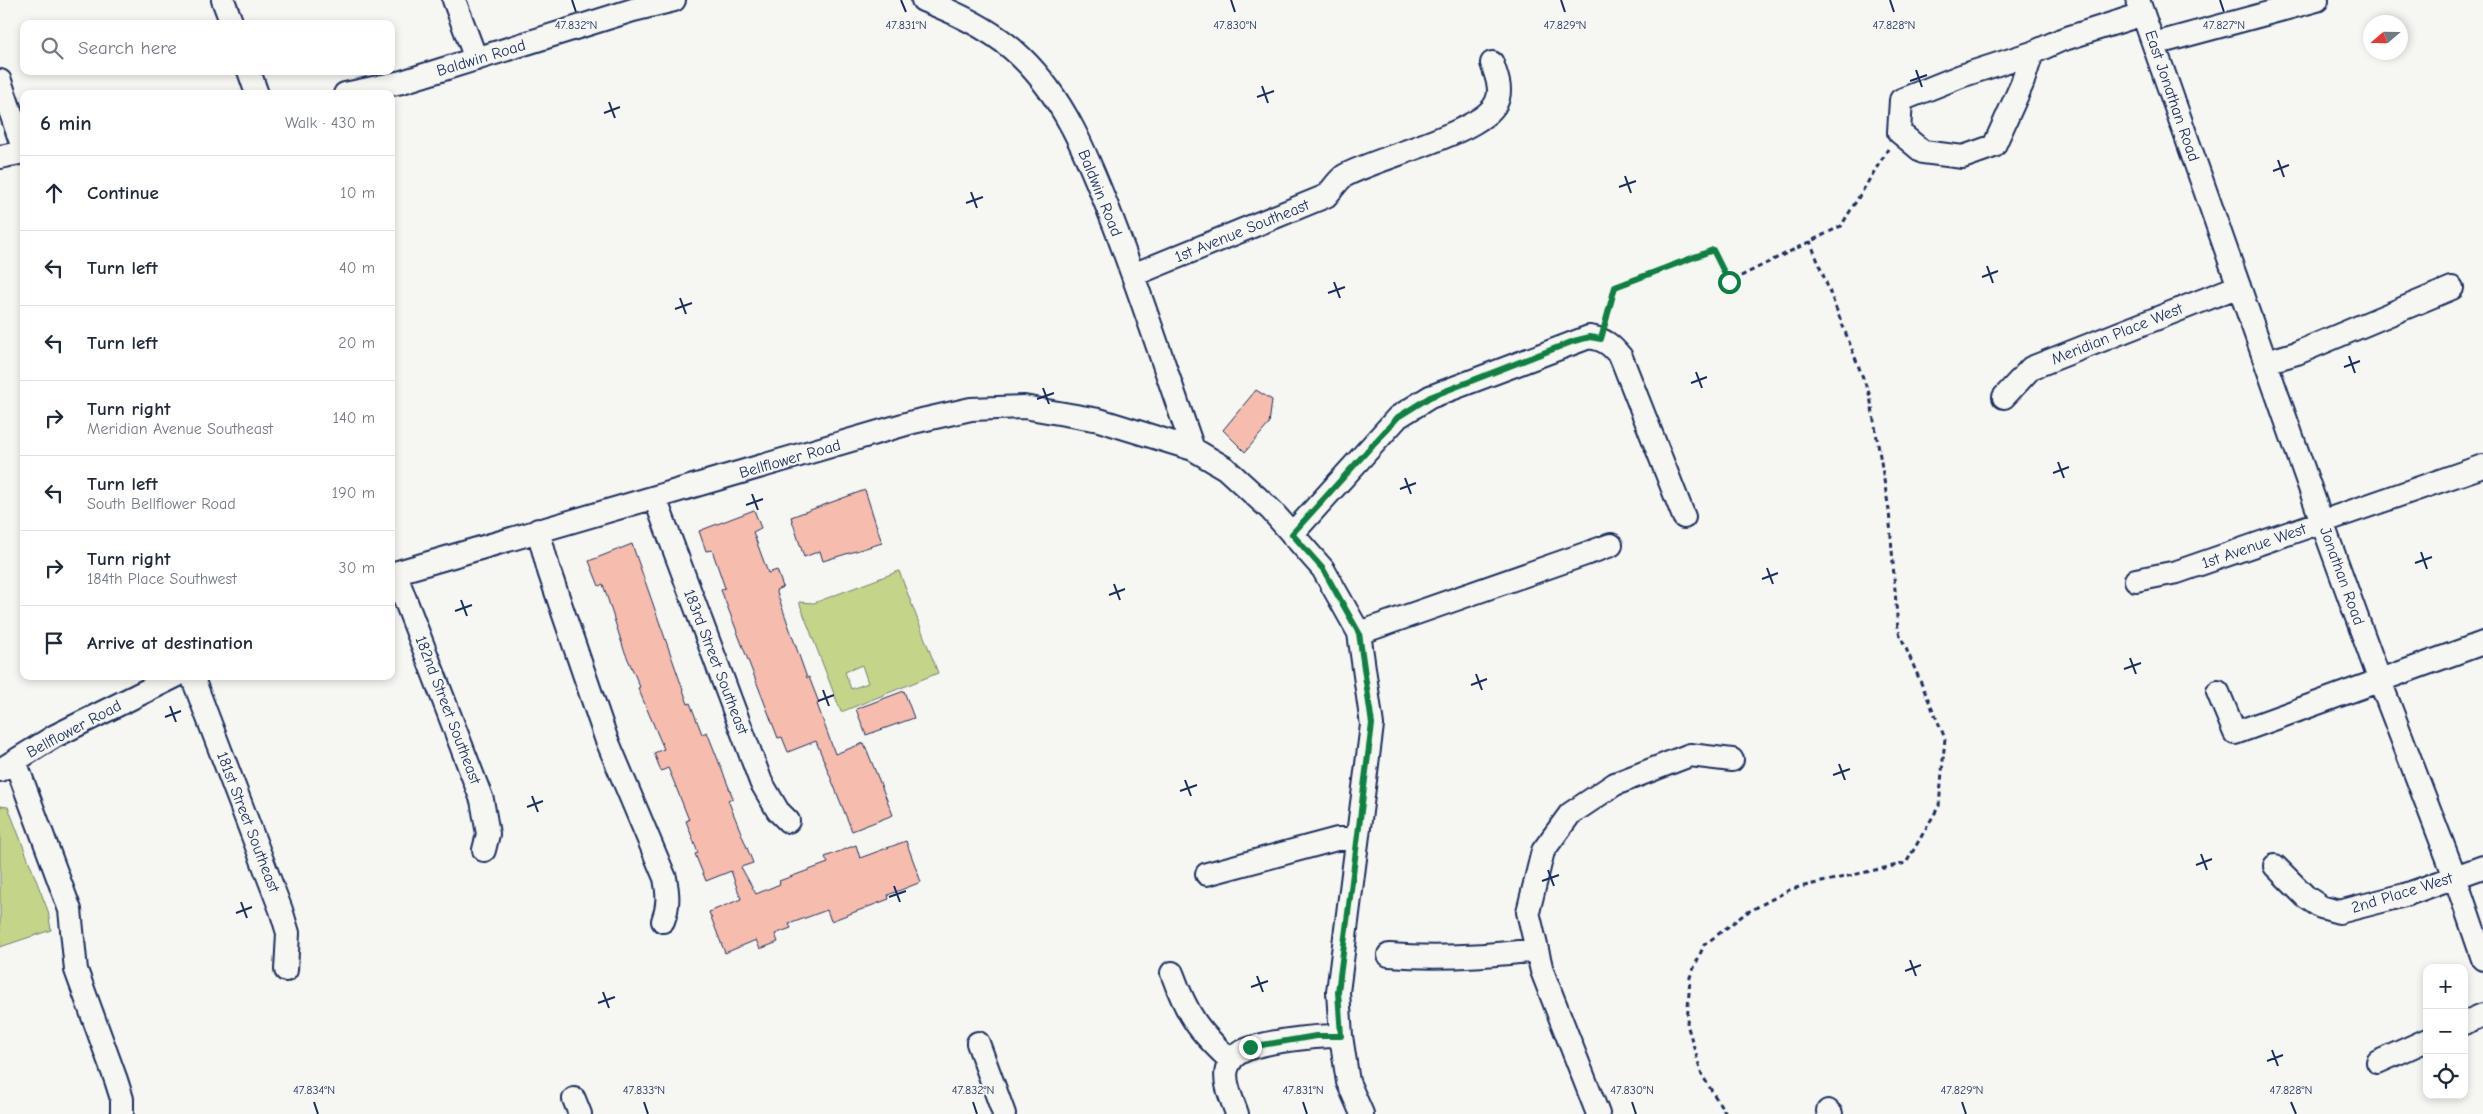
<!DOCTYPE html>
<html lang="en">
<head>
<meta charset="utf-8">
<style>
	:root { --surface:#fff; --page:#f2f2f3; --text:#1f2937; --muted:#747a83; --line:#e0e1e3 }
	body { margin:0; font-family:"Comic Neue",sans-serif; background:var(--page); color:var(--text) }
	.controls { position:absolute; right:15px; bottom:15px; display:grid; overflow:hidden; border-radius:10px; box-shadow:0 2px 8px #0003 }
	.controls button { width:45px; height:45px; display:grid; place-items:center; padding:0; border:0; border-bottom:1px solid var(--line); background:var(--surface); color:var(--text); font:25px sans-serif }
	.compass { position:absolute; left:2363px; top:15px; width:45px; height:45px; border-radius:50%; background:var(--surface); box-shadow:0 2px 8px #0003; rotate:250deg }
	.stop { position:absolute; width:15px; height:15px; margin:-11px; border:4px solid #0b8043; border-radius:50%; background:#fff }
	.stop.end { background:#0b8043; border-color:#fff; box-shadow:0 1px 5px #0008 }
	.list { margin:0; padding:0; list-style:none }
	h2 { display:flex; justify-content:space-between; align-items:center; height:65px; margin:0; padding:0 20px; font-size:21px }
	h2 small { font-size:16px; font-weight:400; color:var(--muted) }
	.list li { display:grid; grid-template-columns:32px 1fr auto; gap:15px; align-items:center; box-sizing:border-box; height:75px; padding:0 20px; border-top:1px solid var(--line) }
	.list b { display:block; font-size:19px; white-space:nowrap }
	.list p { margin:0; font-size:16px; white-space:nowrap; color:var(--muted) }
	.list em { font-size:16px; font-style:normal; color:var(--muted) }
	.icon { flex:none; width:28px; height:28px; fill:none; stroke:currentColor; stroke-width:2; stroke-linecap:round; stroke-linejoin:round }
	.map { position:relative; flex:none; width:2483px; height:1114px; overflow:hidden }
	.search { position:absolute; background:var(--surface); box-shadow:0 2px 8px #0003; left:20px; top:20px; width:375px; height:55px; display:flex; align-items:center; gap:12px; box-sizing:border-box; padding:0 18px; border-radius:10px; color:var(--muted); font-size:19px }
	.panel { position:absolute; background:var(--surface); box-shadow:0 2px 8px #0003; left:20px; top:90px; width:375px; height:590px; border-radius:10px }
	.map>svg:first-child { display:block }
	.green { fill:#c4d589; stroke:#708274; fill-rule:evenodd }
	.building { fill:#f6bcae; stroke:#1b2f5e }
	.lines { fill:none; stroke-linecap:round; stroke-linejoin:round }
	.minor-casing { stroke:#1b2f5e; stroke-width:26 }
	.path { stroke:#1b2f5e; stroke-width:3; stroke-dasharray:5 4; stroke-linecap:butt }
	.minor { stroke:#f6f6f2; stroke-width:22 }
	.route { stroke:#0b8043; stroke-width:6 }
	.ticks { fill:none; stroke:#1b2f5e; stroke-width:2 }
	.labels { text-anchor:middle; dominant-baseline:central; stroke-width:4; stroke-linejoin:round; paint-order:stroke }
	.street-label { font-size:16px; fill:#1b2f5e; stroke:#f6f6f2 }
	.ticks-label { font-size:12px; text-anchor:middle; fill:#1b2f5e; stroke:#f6f6f2; stroke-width:4; stroke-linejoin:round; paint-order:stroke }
</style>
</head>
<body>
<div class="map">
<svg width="2483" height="1114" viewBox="0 0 2483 1114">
	<rect width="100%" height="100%" fill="#f6f6f2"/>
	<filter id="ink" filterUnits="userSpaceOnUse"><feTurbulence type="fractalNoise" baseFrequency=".02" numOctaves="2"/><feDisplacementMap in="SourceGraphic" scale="10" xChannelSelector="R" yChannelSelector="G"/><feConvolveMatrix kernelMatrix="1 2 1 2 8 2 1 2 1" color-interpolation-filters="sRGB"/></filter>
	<g filter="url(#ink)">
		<path class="green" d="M899 571 938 673 841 712 799 602 814 603ZM862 665 868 683 851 689 845 672Z
			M0 806 8 807 48 911 51 930 0 947Z"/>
		<path class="building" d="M1256 390 1272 400 1269 424 1245 452 1223 430Z
			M865 490 882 543 823 561 820 551 804 557 791 517Z
			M754 510 761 528 753 532 768 573 777 570 783 587 776 590 807 678 809 677 819 703 817 704 835 754 864 743 893 815 852 831 816 741 788 752 782 737 778 738 721 590 725 588 712 550 706 551 699 531Z
			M632 544 688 704 690 703 702 734 707 732 733 798 728 800 753 863 741 867 756 894 780 884 779 881 828 863 825 857 856 845 860 858 906 841 921 882 888 895 889 899 831 921 827 910 789 924 791 928 775 934 778 942 760 949 756 940 725 953 709 912 741 899 731 871 706 881 695 854 698 853 686 821 689 820 674 782 668 768 661 771 654 753 664 749 638 688 640 687 624 650 603 584 599 586 589 561Z
			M904 691 914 718 866 735 856 709Z"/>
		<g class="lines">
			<g class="minor-casing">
				<path id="minor" d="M223 0 232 24
					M454 0 476 59
					M923 0C957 13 995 31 1021 57 1068 102 1090 164 1114 224 1142 298 1167 374 1193 449
					M2138 0 2322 522 2380 681 2455 877 2483 959
					M2154 44 2317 0
					M2032 53 1961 76 1901 100 1899 132 1923 152 1963 157 1994 146 2022 84 2032 53 2061 40 2143 14
					M249 71 257 94
					M0 81 24 151
					M345 94 402 82 633 10 674 0
					M0 157 24 152
					M1133 275 1326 196C1332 190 1338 180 1344 176 1375 158 1482 133 1496 103 1503 90 1496 75 1492 63
					M2266 362 2297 353 2452 288
					M2004 397 2031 368 2239 286
					M655 498 761 782 778 811 788 821
					M538 530 549 571 606 738 665 878C668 894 669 905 663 921
					M1292 534 1398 417 1430 397 1589 337C1605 339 1612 346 1621 357L1684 517
					M395 573 482 800 488 834 484 850
					M391 574 913 422 971 409 1024 407 1099 420 1193 449 1225 468 1271 510 1323 569 1359 633 1372 725 1338 992 1341 1036 1348 1082 1362 1114
					M2136 580 2177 572 2483 466
					M1359 633 1611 545
					M192 676 281 910 288 933 286 970
					M2218 692 2235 733 2483 643
					M15 761 70 910 76 970 116 1080 122 1099V1114
					M0 770 55 736 176 676
					M2275 866 2306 897 2321 907 2339 912 2405 895 2483 867
					M1207 874 1337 839H1357
					M1389 955C1439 959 1487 956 1537 950
					M1172 973C1188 1017 1198 1030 1231 1061
					M2464 1023 2483 1015
					M978 1043 1004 1114
					M2378 1062 2427 1040
					M574 1099 580 1114
					M1828 1111 1831 1114
					M1237 1114C1233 1101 1223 1083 1227 1069 1228 1065 1232 1058 1235 1056 1252 1041 1318 1036 1341 1036
					M1598 1114 1542 971 1528 912 1543 851 1570 814 1615 784 1690 755 1732 760"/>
			</g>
			<path class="path" d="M1606 321 1615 287 1713 250 1729 282 1841 226 1888 149
				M1726 1114 1702 1075 1687 1024 1690 977 1704 945 1746 913 1791 889 1906 863 1939 806 1945 738 1898 630 1889 510 1870 396 1810 241"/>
			<use href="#minor" class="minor"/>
		</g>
	</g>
	<g class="lines" filter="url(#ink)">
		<path class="route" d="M1250 1047 1316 1036H1341L1338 992 1372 724 1359 633 1323 569 1292 534 1398 417 1430 397 1574 341 1590 337 1601 339 1615 287 1713 250 1729 282"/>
	</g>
	<path class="ticks" d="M572 0 576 12M901 0 906 12M1231 0 1235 12M1561 0 1565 12M1890 0 1894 12M2220 0 2224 12M1916 70 1922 87M1910 81 1927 75M1262 86 1268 103M1257 97 1274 91M609 102 615 118M604 113 620 107M2278 160 2284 177M2273 171 2289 165M1625 176 1631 193M1619 187 1636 181M971 192 977 208M966 203 983 197M1987 266 1993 283M1982 277 1998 271M1334 282 1340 298M1328 293 1345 287M680 298 686 314M675 309 692 303M2349 356 2355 373M2344 367 2360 361M1696 372 1702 388M1691 383 1707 377M1043 388 1049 404M1037 399 1054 393M2058 462 2064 478M2053 473 2069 467M1405 478 1411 494M1400 489 1416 483M752 494 758 510M746 505 763 499M2421 552 2427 569M2415 563 2432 557M1767 568 1773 584M1762 579 1778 573M1114 584 1120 600M1109 595 1125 589M461 600 467 616M455 611 472 605M2130 658 2136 674M2124 669 2141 663M1476 674 1482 690M1471 685 1487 679M823 690 829 706M818 701 834 695M170 706 176 722M165 717 181 711M1839 764 1845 780M1833 775 1850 769M1185 780 1191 796M1180 791 1197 785M532 796 538 812M527 807 543 801M2201 854 2207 870M2196 865 2212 859M1548 870 1554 886M1542 881 1559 875M894 886 900 902M889 897 906 891M241 902 247 918M236 913 252 907M1910 960 1916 976M1905 971 1921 965M1257 976 1263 992M1251 987 1268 981M603 992 609 1008M598 1003 615 997M2272 1050 2278 1066M2267 1061 2283 1055M314 1102 318 1114M644 1102 648 1114M973 1102 977 1114M1303 1102 1307 1114M1632 1102 1636 1114M1962 1102 1966 1114M2291 1102 2296 1114"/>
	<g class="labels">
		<g class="street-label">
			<text transform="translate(481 58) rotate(-17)">Baldwin Road</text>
			<text transform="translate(2172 96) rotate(71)">East Jonathan Road</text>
			<text transform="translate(1100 193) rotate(68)">Baldwin Road</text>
			<text transform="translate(1242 231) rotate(-22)">1st Avenue Southeast</text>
			<text transform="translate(2117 334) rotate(-22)">Meridian Place West</text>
			<text transform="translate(790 459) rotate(-16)">Bellflower Road</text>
			<text transform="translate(2254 546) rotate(-19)">1st Avenue West</text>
			<text transform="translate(2342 576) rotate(70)">Jonathan Road</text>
			<text transform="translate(716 662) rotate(69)">183rd Street Southeast</text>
			<text transform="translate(448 710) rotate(69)">182nd Street Southeast</text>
			<text transform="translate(74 729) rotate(-28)">Bellflower Road</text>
			<text transform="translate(248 822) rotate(69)">181st Street Southeast</text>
			<text transform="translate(2402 893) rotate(-17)">2nd Place West</text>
		</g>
	</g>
	<g class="ticks-label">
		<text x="576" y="29">47.832°N</text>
		<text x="906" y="29">47.831°N</text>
		<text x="1235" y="29">47.830°N</text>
		<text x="1565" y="29">47.829°N</text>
		<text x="1894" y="29">47.828°N</text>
		<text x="2224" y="29">47.827°N</text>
		<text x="314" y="1094">47.834°N</text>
		<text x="644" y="1094">47.833°N</text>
		<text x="973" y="1094">47.832°N</text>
		<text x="1303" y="1094">47.831°N</text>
		<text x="1632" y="1094">47.830°N</text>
		<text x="1962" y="1094">47.829°N</text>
		<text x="2291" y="1094">47.828°N</text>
	</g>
</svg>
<div class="controls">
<button>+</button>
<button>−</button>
<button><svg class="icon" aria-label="locate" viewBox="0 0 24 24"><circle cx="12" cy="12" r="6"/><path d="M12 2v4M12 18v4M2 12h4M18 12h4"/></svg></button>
</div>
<svg class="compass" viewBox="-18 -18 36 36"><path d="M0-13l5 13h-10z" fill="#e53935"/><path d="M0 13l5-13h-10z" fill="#747a83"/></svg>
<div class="stop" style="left:1729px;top:282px"></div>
<div class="stop end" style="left:1250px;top:1047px"></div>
<div class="search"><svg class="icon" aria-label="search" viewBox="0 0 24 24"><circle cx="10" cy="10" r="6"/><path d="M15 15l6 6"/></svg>Search here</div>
<section class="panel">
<h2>6 min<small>Walk · 430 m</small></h2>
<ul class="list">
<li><svg class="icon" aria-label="ahead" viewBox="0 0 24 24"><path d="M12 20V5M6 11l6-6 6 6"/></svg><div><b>Continue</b></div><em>10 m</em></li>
<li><svg class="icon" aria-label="left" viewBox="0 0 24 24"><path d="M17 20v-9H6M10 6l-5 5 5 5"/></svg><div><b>Turn left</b></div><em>40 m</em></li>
<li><svg class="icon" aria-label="left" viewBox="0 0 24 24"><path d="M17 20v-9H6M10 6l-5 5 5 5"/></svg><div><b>Turn left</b></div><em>20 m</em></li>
<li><svg class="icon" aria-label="right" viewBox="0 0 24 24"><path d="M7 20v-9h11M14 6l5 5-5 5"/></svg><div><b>Turn right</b><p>Meridian Avenue Southeast</p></div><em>140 m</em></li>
<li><svg class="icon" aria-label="left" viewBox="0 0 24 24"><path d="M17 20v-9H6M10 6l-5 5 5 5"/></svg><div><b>Turn left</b><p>South Bellflower Road</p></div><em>190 m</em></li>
<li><svg class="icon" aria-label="right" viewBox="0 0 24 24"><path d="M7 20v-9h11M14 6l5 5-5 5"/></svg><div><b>Turn right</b><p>184th Place Southwest</p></div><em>30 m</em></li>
<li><svg class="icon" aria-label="arrive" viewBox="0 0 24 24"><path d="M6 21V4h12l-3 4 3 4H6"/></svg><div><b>Arrive at destination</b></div></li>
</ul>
</section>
</div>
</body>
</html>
